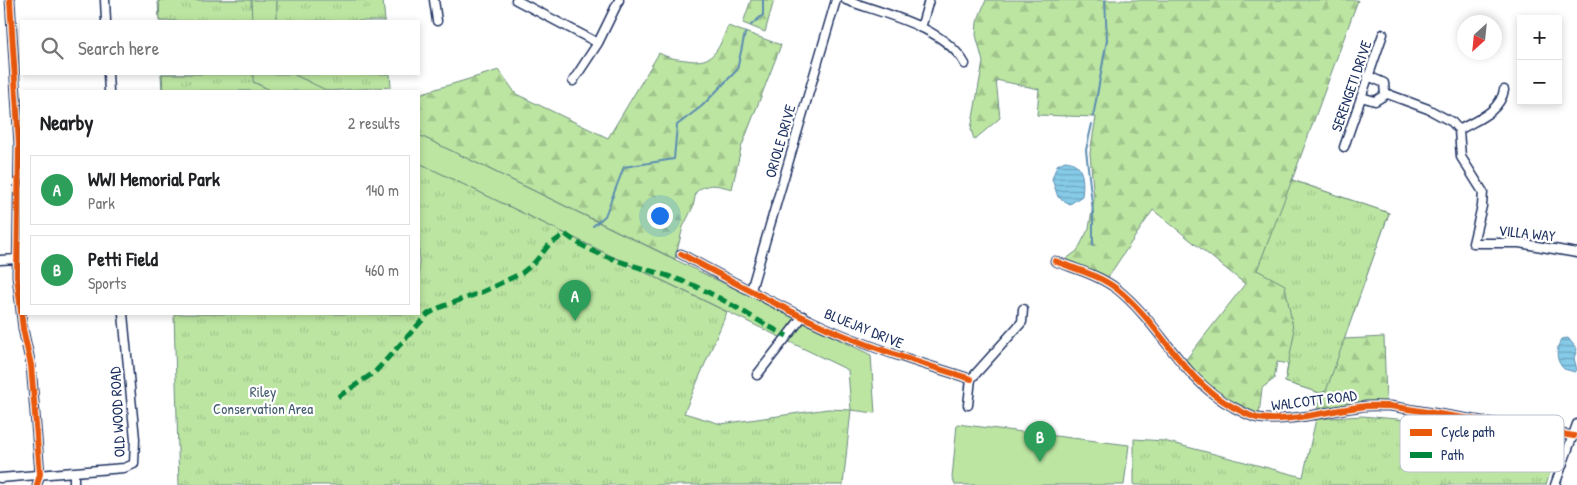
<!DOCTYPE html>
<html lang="en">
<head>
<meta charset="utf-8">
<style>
	:root { --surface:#fff; --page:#f6f6f6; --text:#202124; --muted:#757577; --line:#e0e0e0; --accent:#d1495b }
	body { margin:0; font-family:"Patrick Hand",sans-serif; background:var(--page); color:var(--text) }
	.controls { position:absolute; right:15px; top:15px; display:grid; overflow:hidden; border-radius:0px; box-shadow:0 2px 8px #0003 }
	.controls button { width:45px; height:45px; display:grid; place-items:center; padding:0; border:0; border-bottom:1px solid var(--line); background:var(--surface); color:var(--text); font:25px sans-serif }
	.compass { position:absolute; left:1457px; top:15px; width:45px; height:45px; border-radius:50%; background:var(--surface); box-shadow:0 2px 8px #0003; rotate:207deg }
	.you { position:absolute; left:659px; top:215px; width:18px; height:18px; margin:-12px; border:4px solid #fff; border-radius:50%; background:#1a73e8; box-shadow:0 0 0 8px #1a73e833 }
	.badge { display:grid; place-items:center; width:32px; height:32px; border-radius:50%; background:var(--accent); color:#fff; font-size:16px; font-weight:700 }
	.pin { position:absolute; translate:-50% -41px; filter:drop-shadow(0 1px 2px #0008) }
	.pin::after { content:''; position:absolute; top:26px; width:18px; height:15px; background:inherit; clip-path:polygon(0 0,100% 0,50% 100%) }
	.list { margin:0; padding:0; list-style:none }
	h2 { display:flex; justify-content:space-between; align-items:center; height:65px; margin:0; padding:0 20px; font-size:21px }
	h2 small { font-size:16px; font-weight:400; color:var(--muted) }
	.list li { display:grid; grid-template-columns:32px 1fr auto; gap:15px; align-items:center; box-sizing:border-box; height:70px; margin:0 10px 10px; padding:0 10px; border:1px solid var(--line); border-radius:0px }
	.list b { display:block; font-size:19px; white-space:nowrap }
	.list p { margin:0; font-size:16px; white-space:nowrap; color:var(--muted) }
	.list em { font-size:16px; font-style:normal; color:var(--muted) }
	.icon { flex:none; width:28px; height:28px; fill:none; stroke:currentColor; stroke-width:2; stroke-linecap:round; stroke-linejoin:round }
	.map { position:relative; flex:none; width:1577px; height:485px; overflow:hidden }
	.search { position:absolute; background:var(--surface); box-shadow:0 2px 8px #0003; left:20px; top:20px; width:400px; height:55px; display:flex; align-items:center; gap:12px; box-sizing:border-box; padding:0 18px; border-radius:0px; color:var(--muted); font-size:19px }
	.panel { position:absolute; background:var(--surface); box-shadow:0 2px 8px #0003; left:20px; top:90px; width:400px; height:225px; border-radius:0px }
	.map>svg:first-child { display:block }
	.grass { fill:#bce5a1; stroke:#6c8a80 }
	.forest { fill:url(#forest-firs); stroke:#6c8a80 }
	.park { fill:url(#park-tufts); stroke:#6c8a80 }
	.water { fill:url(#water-rules); stroke:#5b8db1 }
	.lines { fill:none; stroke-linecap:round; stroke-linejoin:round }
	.stream { stroke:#5b8db1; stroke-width:2 }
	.minor-casing { stroke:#1b2f5e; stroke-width:11 }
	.minor { stroke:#fff; stroke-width:8 }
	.quiet { stroke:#00873e; stroke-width:5; stroke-dasharray:10 5; stroke-linecap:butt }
	.cycleway-casing { stroke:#fff; stroke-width:9 }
	.cycleway { stroke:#e8590c; stroke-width:6 }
	.labels { text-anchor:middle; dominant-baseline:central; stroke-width:4.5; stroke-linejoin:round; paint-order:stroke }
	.street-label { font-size:15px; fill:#1b2f5e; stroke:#fff }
	.park-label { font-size:15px; fill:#435c6f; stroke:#fff }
	.key { fill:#fff; stroke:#bbc1cf; stroke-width:1 }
	.key-label { font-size:14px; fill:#1b2f5e }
</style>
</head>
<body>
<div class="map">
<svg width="1577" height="485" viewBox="0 0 1577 485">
	<defs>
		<pattern id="forest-firs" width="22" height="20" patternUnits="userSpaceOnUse" patternTransform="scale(1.25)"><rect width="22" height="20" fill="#bce5a1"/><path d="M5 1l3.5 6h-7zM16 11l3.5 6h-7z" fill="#a1c58d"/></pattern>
		<pattern id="park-tufts" width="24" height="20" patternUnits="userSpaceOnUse" patternTransform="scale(1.25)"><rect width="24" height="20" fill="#bce5a1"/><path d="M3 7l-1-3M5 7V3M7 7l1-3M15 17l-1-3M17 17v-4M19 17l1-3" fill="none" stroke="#a1c58d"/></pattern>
		<pattern id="water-rules" width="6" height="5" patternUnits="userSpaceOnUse" patternTransform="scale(1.25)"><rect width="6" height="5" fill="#86cbe8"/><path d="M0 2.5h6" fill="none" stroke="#6da5bf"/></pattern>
	</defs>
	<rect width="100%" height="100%" fill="#fff"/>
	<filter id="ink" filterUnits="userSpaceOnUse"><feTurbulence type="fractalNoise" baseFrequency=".02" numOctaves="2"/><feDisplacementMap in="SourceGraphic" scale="10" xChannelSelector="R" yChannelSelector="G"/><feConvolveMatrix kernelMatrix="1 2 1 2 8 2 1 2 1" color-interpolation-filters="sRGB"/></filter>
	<g filter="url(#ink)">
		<path class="grass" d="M158 0H277V21H159Z
			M161 74H293L330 91H272L254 82V91H162Z
			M419 135 871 355 875 413 851 410 848 370 419 163Z
			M957 424 1129 445 1124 485H955L952 478Z"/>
		<path class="forest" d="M751 0H774L765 32 743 23Z
			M986 0H1358L1292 180 1389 213 1344 339 1384 337 1386 402 1317 410 1320 393 1285 382 1288 364 1277 362 1274 379 1262 388 1259 415 1215 392 1184 362 1245 284 1153 210 1108 277 1066 259 1077 251 1089 228 1094 200 1090 153 1096 117 1037 115 1039 89 996 80 1000 118 974 140 971 129 983 62 976 35 977 22Z
			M728 26 781 45 741 148 732 189C717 185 708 182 696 192L693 207 683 227 675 259 419 135V94L499 70 516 94 608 138 659 53C668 58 676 59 686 60 715 65 718 49 728 26Z"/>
		<path class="park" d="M159 0H251L252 21H160Z
			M277 0H383L385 21H277Z
			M162 74H253V82L272 91H163Z
			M293 74H390L391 87 328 91Z
			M419 163 727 312 684 413 721 424 828 409 851 410 843 485H179L174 314H419Z
			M1292 180 1389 213 1326 391 1320 393 1285 382 1294 334 1285 285 1257 270Z
			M1362 416 1420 421 1560 444 1546 485H1134V439L1164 441 1303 477 1316 419Z"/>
		<path class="water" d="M1065 161C1084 162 1084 181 1082 196L1070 204 1058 197 1052 179 1057 165Z
			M1568 338 1577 349 1574 358 1577 370 1575 372 1564 369C1555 360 1556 350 1561 339Z"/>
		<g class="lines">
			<path class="stream" d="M751 25 763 15V0
				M1093 117 1107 40 1105 0
				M1092 124 1086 150 1093 212V246
				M593 226 605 216 624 167 674 159 677 125 702 106 737 70 745 33"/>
			<g class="minor-casing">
				<path id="minor" d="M10 0 19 145 17 276 23 329 31 365 40 474 37 485
					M105 0 106 21
					M434 0 437 21
					M516 0 598 43
					M846 0C884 14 945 27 965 64
					M921 28 929 0
					M108 74 109 91
					M573 81 598 43 619 0
					M1385 93 1428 109 1452 122 1459 130 1461 157 1483 192 1482 206 1473 243H1519L1577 253
					M1361 97 1375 101 1385 95 1384 83 1368 76
					M1459 130C1476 120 1500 112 1504 90
					M1344 147 1383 34
					M681 254C731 281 785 310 838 333 881 351 926 365 971 379
					M0 260 17 259
					M1055 261C1075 269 1099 275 1117 289 1162 325 1180 378 1233 407 1241 411 1249 416 1257 418 1290 423 1327 411 1359 407 1369 405 1380 406 1390 406L1574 436
					M751 290 836 0
					M757 375 803 316
					M968 405 971 379 1022 322 1023 309
					M74 472V485
					M0 478 124 468 134 464 135 439 123 314
					M1555 485 1577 424"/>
			</g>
			<use href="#minor" class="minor"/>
			<path class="quiet" d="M338 397 375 372 428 314 441 307 482 292 522 273 534 263 548 246 565 234C599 261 646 267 685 282 721 296 753 319 787 336"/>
			<g class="cycleway-casing">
				<path id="cycleway" d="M10 0 19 145 17 276 23 329 31 365 40 474 37 485
					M681 254C731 281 785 310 838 333 881 351 926 365 971 379
					M1055 261C1075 269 1099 275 1117 289 1162 325 1180 378 1233 407 1241 411 1249 416 1257 418 1290 423 1327 411 1359 407 1369 405 1380 406 1390 406L1574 436"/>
			</g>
			<use href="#cycleway" class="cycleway"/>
		</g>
	</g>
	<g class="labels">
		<g class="street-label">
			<text transform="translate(1351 86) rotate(-71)">SERENGETI DRIVE</text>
			<text transform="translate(780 141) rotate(-74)">ORIOLE DRIVE</text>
			<text transform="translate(1527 233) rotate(6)">VILLA WAY</text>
			<text transform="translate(864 328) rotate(22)">BLUEJAY DRIVE</text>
			<text transform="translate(1314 400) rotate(-7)">WALCOTT ROAD</text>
			<text transform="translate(117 412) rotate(-93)">OLD WOOD ROAD</text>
		</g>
		<g class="park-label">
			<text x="263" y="391">Riley<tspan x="263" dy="17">Conservation Area</tspan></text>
		</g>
	</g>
	<rect x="1400" y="415" width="164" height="57" rx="8" class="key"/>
	<rect x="1410" y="429" width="22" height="7" fill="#e8590c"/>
	<rect x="1410" y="452" width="22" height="6" fill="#00873e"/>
	<g class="key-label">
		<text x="1441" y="437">Cycle path</text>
		<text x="1441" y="460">Path</text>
	</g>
</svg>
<div class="controls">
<button>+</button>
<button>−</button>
</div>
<svg class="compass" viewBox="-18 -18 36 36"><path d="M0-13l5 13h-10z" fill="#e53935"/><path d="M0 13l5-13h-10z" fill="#757577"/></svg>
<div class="you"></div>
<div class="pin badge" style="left:575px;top:321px;background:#2e9e5b">A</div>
<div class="pin badge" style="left:1040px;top:462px;background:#2e9e5b">B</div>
<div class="search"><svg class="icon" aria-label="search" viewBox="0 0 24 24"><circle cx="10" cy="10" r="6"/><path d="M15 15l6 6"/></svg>Search here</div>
<section class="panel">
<h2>Nearby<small>2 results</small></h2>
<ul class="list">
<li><span class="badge" style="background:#2e9e5b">A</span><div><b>WWI Memorial Park</b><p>Park</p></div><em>140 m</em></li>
<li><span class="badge" style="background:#2e9e5b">B</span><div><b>Petti Field</b><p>Sports</p></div><em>460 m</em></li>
</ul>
</section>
</div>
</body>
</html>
